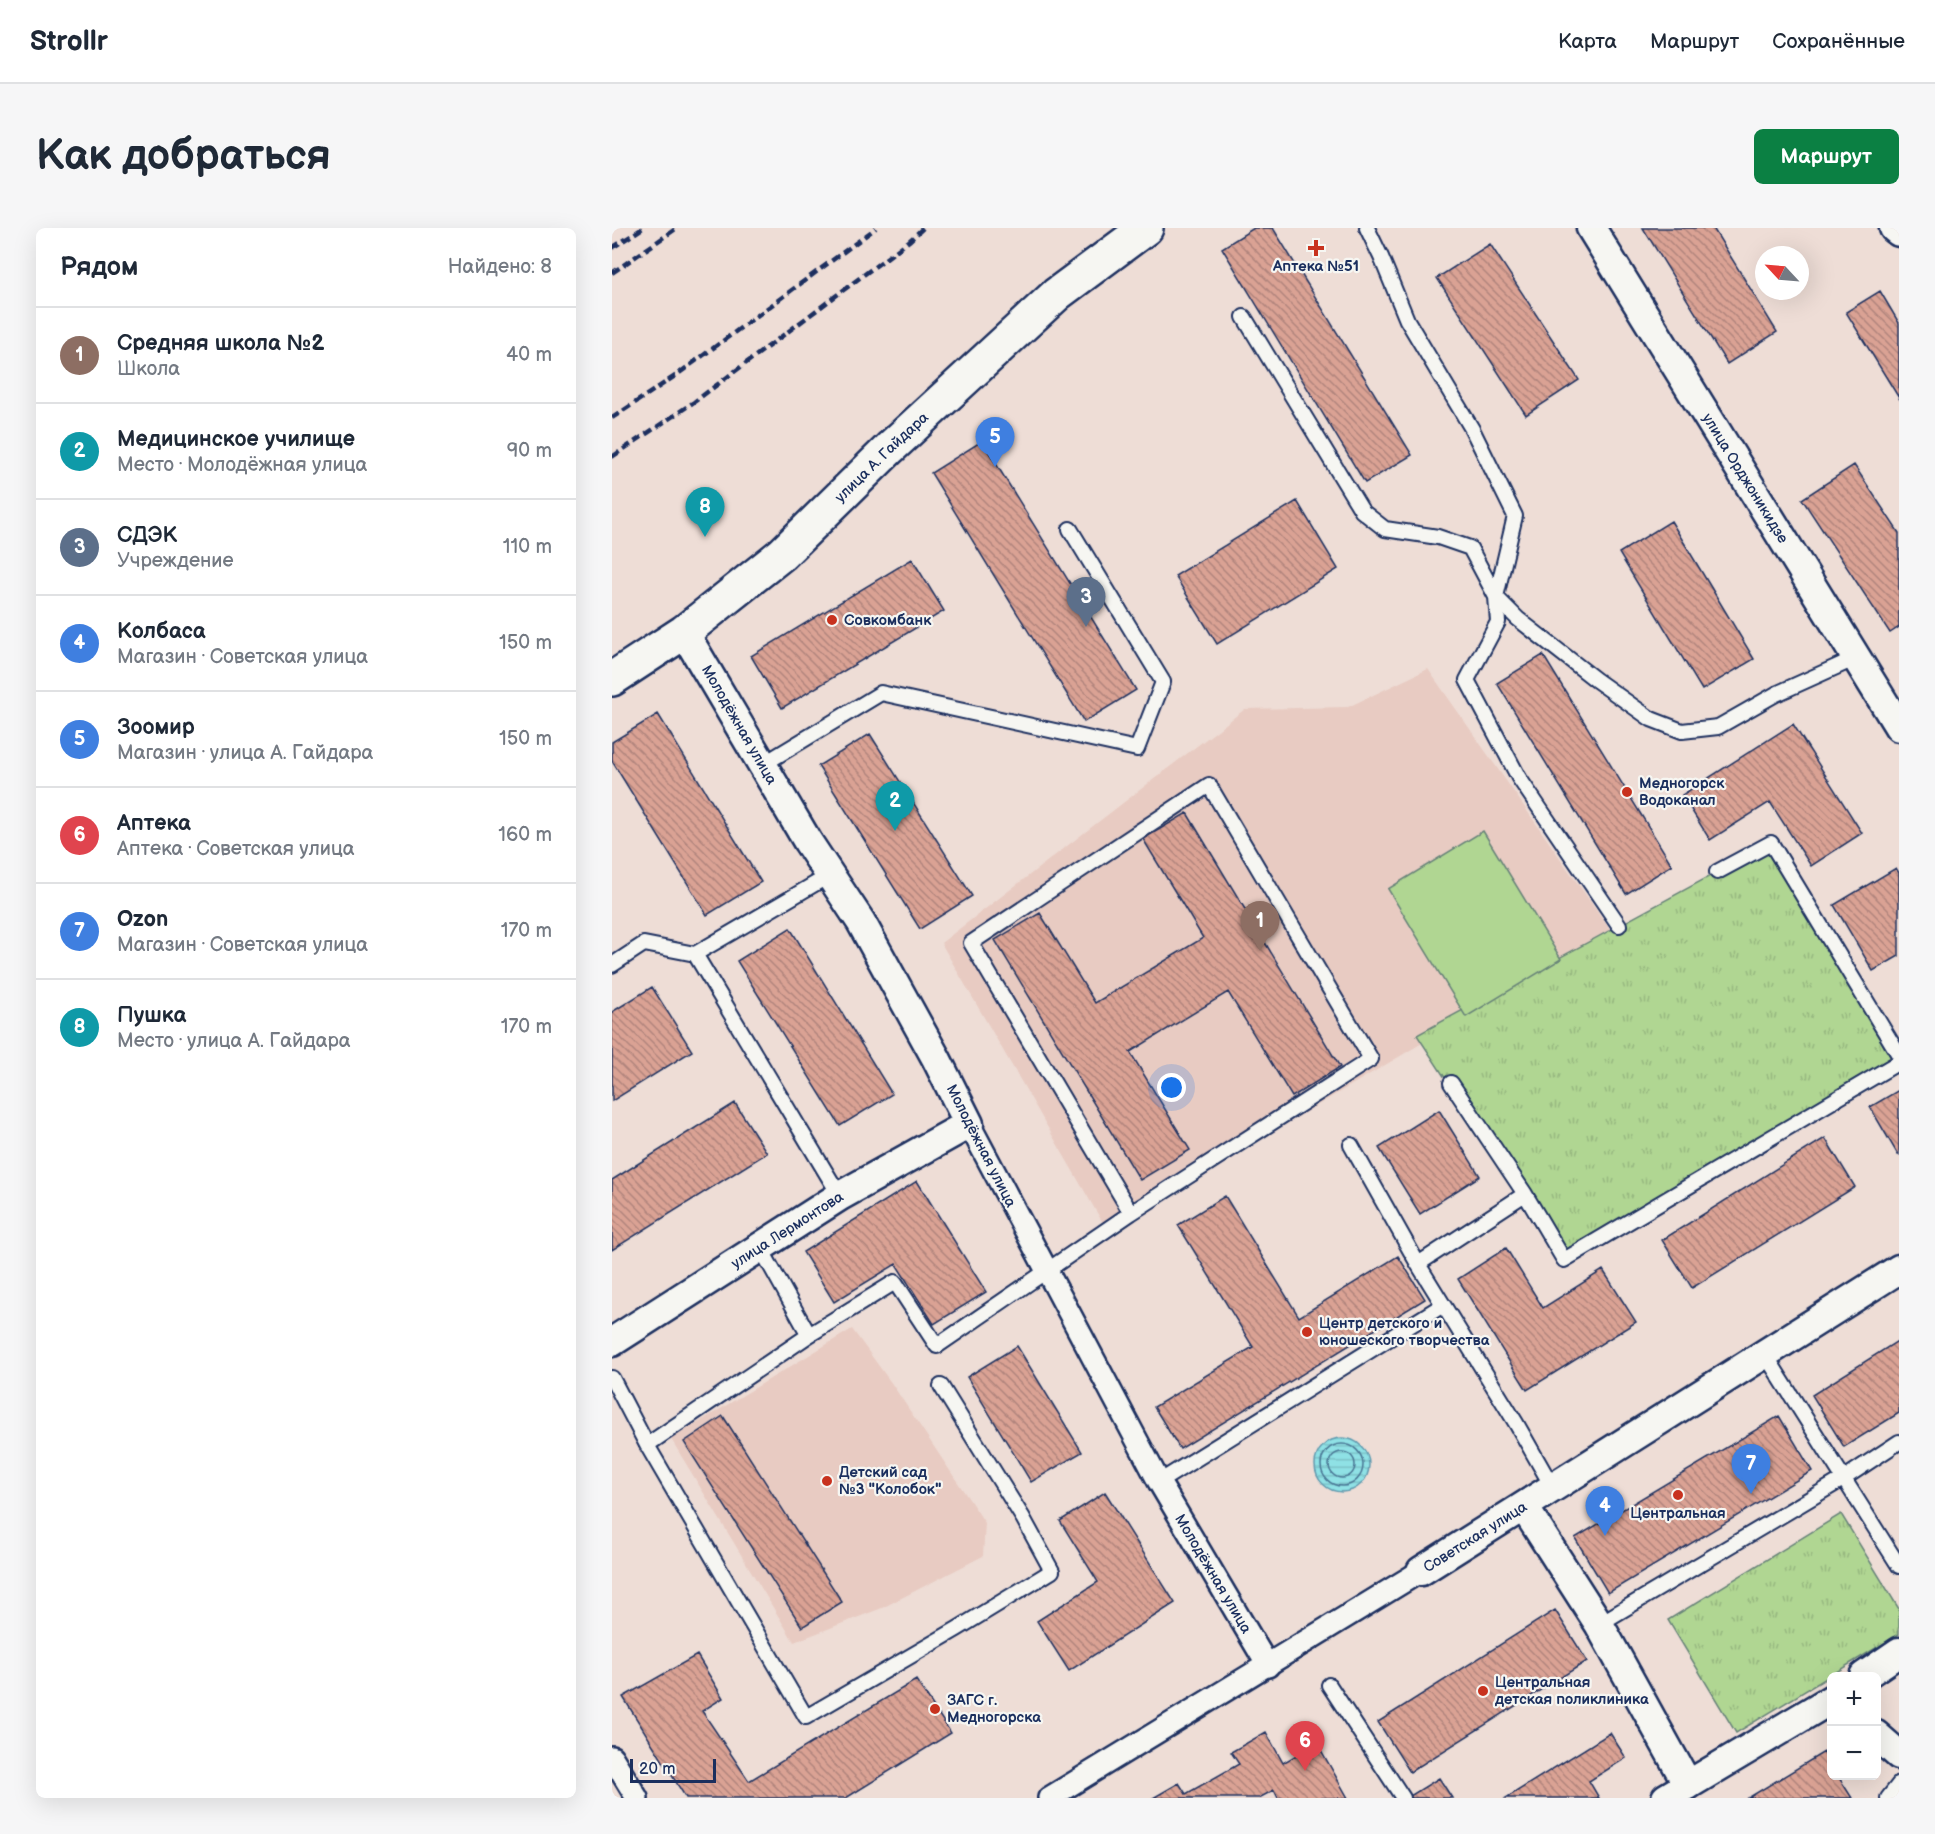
<!DOCTYPE html>
<html lang="ru">
<head>
<meta charset="utf-8">
<style>
	:root { --surface:#fff; --page:#f6f6f7; --text:#1f2937; --muted:#747a83; --line:#e0e1e3; --accent:#0b8043 }
	body { margin:0; font-family:"Balsamiq Sans",sans-serif; background:var(--page); color:var(--text) }
	.controls { position:absolute; right:18px; bottom:18px; display:grid; overflow:hidden; border-radius:9px; box-shadow:0 6px 24px #0002 }
	.controls button { width:54px; height:54px; display:grid; place-items:center; padding:0; border:0; border-bottom:2px solid var(--line); background:var(--surface); color:var(--text); font:30px sans-serif }
	.compass { position:absolute; left:1143px; top:18px; width:54px; height:54px; border-radius:50%; background:var(--surface); box-shadow:0 6px 24px #0002; rotate:296deg }
	.scale { position:absolute; left:18px; bottom:15px; width:86px; box-sizing:border-box; padding-left:6px; border:3px solid #1b2f5e; border-top:0; font-size:16px; line-height:21px; white-space:nowrap; color:#1b2f5e; -webkit-text-stroke:4px #f6f6f2; paint-order:stroke }
	.you { position:absolute; left:560px; top:860px; width:21px; height:21px; margin:-15px; border:4px solid #fff; border-radius:50%; background:#1a73e8; box-shadow:0 0 0 9px #1a73e833 }
	.badge { display:grid; place-items:center; width:39px; height:39px; border-radius:50%; background:var(--accent); color:#fff; font-size:20px; font-weight:700 }
	.pin { position:absolute; translate:-50% -50px; filter:drop-shadow(0 2px 3px #0008) }
	.pin::after { content:''; position:absolute; top:32px; width:21px; height:18px; background:inherit; clip-path:polygon(0 0,100% 0,50% 100%) }
	.list { margin:0; padding:0; list-style:none }
	h2 { display:flex; justify-content:space-between; align-items:center; height:78px; margin:0; padding:0 24px; font-size:26px }
	h2 small { font-size:20px; font-weight:400; color:var(--muted) }
	.list li { display:grid; grid-template-columns:39px 1fr auto; gap:18px; align-items:center; box-sizing:border-box; height:96px; padding:0 24px; border-top:2px solid var(--line) }
	.list b { display:block; font-size:22px; white-space:nowrap }
	.list p { margin:0; font-size:20px; white-space:nowrap; color:var(--muted) }
	.list em { font-size:20px; font-style:normal; color:var(--muted) }
	.map { position:relative; flex:none; width:1287px; height:1570px; overflow:hidden; border-radius:9px }
	header { display:flex; align-items:center; gap:36px; box-sizing:border-box; height:84px; padding:0 30px; background:var(--surface); border-bottom:2px solid var(--line) }
	header strong { font-size:28px }
	nav { display:flex; gap:33px; margin-inline-start:auto; font-size:21px }
	.intro { display:flex; align-items:center; justify-content:space-between; box-sizing:border-box; height:144px; padding:0 36px }
	h1 { margin:0; font-size:42px }
	.button { padding:15px 27px; border-radius:9px; background:var(--accent); color:#fff; font-size:21px; font-weight:700 }
	main { display:flex; gap:36px; padding:0 36px }
	aside { flex:1; background:var(--surface); border-radius:9px; box-shadow:0 6px 24px #0002 }
	.map>svg:first-child { display:block }
	.built { fill:#e8cbc2 }
	.park { fill:url(#park-tufts); stroke:#668278; stroke-width:1.5 }
	.pitch { fill:#b0d692; stroke:#668278; stroke-width:1.5 }
	.water { fill:url(#water-rules); stroke:#619aaf; stroke-width:1.5 }
	.lines { fill:none; stroke-linecap:round; stroke-linejoin:round }
	.shore { stroke:#497694; stroke-width:1.5 }
	.building { fill:url(#building-back-hatch); stroke:#1b2f5e; stroke-width:1.5 }
	.service-casing { stroke:#1b2f5e; stroke-width:18 }
	.pedestrian-casing { stroke:#1b2f5e; stroke-width:26 }
	.minor-casing { stroke:#1b2f5e; stroke-width:33 }
	.tertiary-casing { stroke:#1b2f5e; stroke-width:38 }
	.service { stroke:#f6f6f2; stroke-width:14 }
	.pedestrian { stroke:#f6f6f2; stroke-width:21 }
	.minor { stroke:#f6f6f2; stroke-width:28 }
	.tertiary { stroke:#f6f6f2; stroke-width:33 }
	.rail { stroke:#1b2f5e; stroke-width:4.5; stroke-dasharray:9 4.5; stroke-linecap:butt }
	.poi-dot { fill:#c8321e; stroke:#f6f6f2; stroke-width:2 }
	.labels { text-anchor:middle; dominant-baseline:central; stroke-width:4.5; stroke-linejoin:round; paint-order:stroke }
	.poi-label { font-size:15px; font-weight:bold; fill:#1b2f5e; stroke:#f6f6f2; text-anchor:start }
	.street-label { font-size:15px; fill:#1b2f5e; stroke:#f6f6f2 }
</style>
</head>
<body>
<header>
<strong>Strollr</strong>
<nav><a>Карта</a><a>Маршрут</a><a>Сохранённые</a></nav>
</header>
<div class="intro"><h1>Как добраться</h1><a class="button">Маршрут</a></div>
<main>
<aside>
<h2>Рядом<small>Найдено: 8</small></h2>
<ul class="list">
<li><span class="badge" style="background:#8d6e63">1</span><div><b>Средняя школа №2</b><p>Школа</p></div><em>40 m</em></li>
<li><span class="badge" style="background:#0f9aa8">2</span><div><b>Медицинское училище</b><p>Место · Молодёжная улица</p></div><em>90 m</em></li>
<li><span class="badge" style="background:#5c6f8a">3</span><div><b>СДЭК</b><p>Учреждение</p></div><em>110 m</em></li>
<li><span class="badge" style="background:#3f7fe0">4</span><div><b>Колбаса</b><p>Магазин · Советская улица</p></div><em>150 m</em></li>
<li><span class="badge" style="background:#3f7fe0">5</span><div><b>Зоомир</b><p>Магазин · улица А. Гайдара</p></div><em>150 m</em></li>
<li><span class="badge" style="background:#e0444e">6</span><div><b>Аптека</b><p>Аптека · Советская улица</p></div><em>160 m</em></li>
<li><span class="badge" style="background:#3f7fe0">7</span><div><b>Ozon</b><p>Магазин · Советская улица</p></div><em>170 m</em></li>
<li><span class="badge" style="background:#0f9aa8">8</span><div><b>Пушка</b><p>Место · улица А. Гайдара</p></div><em>170 m</em></li>
</ul>
</aside>
<div class="map">
<svg width="1287" height="1570" viewBox="0 0 1287 1570">
	<defs>
		<pattern id="park-tufts" width="24" height="20" patternUnits="userSpaceOnUse" patternTransform="scale(1.5)"><rect width="24" height="20" fill="#b0d692"/><path d="M3 7l-1-3M5 7V3M7 7l1-3M15 17l-1-3M17 17v-4M19 17l1-3" fill="none" stroke="#97b880"/></pattern>
		<pattern id="water-rules" width="6" height="5" patternUnits="userSpaceOnUse" patternTransform="scale(1.5)"><rect width="6" height="5" fill="#8fe1e5"/><path d="M0 2.5h6" fill="none" stroke="#7bc1c7"/></pattern>
		<pattern id="building-back-hatch" width="6" height="6" patternUnits="userSpaceOnUse" patternTransform="scale(1.5)"><rect width="6" height="6" fill="#daa294"/><path d="M-1 5l2 2M0 0l6 6M5-1l2 2" fill="none" stroke="#b0847c"/></pattern>
	</defs>
	<rect width="100%" height="100%" fill="#eeddd6"/>
	<filter id="ink" filterUnits="userSpaceOnUse"><feTurbulence type="fractalNoise" baseFrequency=".0167" numOctaves="2"/><feDisplacementMap in="SourceGraphic" scale="12" xChannelSelector="R" yChannelSelector="G"/><feConvolveMatrix kernelMatrix="1 2 1 2 8 2 1 2 1" color-interpolation-filters="sRGB"/></filter>
	<g filter="url(#ink)">
		<path class="built" d="M816 441 999 703 495 1002 329 715 633 481 736 479Z
			M240 1101 280 1156 373 1295 371 1328 270 1380 182 1414 59 1211Z"/>
		<path class="park" d="M1159 615 1287 828 952 1032 805 807Z
			M1229 1286 1287 1381V1406L1124 1505 1056 1392Z"/>
		<path class="pitch" d="M871 603 949 731 854 789 776 661Z"/>
		<path class="water" d="M703 1237a27 27 0 1 1 54 0a27 27 0 1 1-54 0Z"/>
		<g class="lines">
			<path class="shore" d="M709 1237a21 21 0 1 1 42 0a21 21 0 1 1-42 0Z
				M717 1237a13 13 0 1 1 26 0a13 13 0 1 1-26 0Z"/>
		</g>
		<path class="building" d="M642 0H661L800 227 753 255 610 20Z
			M1031 0H1101L1165 104 1115 136Z
			M878 16 967 152 914 187 825 50Z
			M1268 63 1287 95V170L1234 84Z
			M370 213 524 462 472 494 319 245Z
			M1242 237 1287 305V399L1278 405 1190 271Z
			M685 273 726 341 605 416 563 348Z
			M1059 293 1142 431 1090 462 1007 325Z
			M300 331 332 383 170 480 139 428Z
			M931 427 1060 637 1014 666 885 455Z
			M46 486 149 654 95 687 0 533V514Z
			M1181 496 1250 605 1199 638 1158 574 1098 612 1070 567Z
			M258 506 360 668 308 701 206 538Z
			M575 585 728 839 680 869 616 764 518 824 578 922 528 952 383 712 428 685 483 775 591 710 531 611Z
			M1284 640 1287 645V728L1261 743 1222 677Z
			M178 700 280 866 228 898 125 733Z
			M40 759 80 823 0 873V784Z
			M1287 862V927H1286L1258 879Z
			M123 875 155 925 0 1022V952Z
			M827 882 868 948 808 986 767 920Z
			M1213 910 1243 959 1080 1060 1050 1012Z
			M305 953 374 1064 322 1096 284 1036 222 1074 191 1024Z
			M613 968 687 1089 786 1028 813 1071 568 1221 542 1179 641 1119 566 997Z
			M894 1020 931 1080 991 1042 1024 1094 915 1162 846 1051Z
			M1287 1112V1185L1232 1219 1200 1167Z
			M405 1118 470 1224 419 1254 355 1149Z
			M111 1188 230 1374 190 1399 72 1214Z
			M1167 1188 1200 1243 996 1365 963 1310Z
			M493 1264 563 1375 457 1443 425 1393 486 1354 448 1293Z
			M943 1382 975 1433 798 1544 766 1494Z
			M85 1427 111 1470 90 1483 137 1553 304 1452 339 1505 234 1570H74L11 1469Z
			M654 1504 671 1535 705 1515 736 1570H666L662 1562 647 1570H541L567 1555 574 1566 627 1536 619 1524Z
			M998 1505 1014 1530 977 1553 987 1570H894Z
			M1212 1524 1220 1536V1548H1226L1240 1570H1136Z
			M827 1550 840 1570H799L798 1568Z"/>
		<g class="lines">
			<g class="service-casing">
				<path id="service" d="M755 0 769 29 795 92 860 201 903 288 884 369 886 394 855 452 907 550 1007 697
					M632 89 750 283 773 301 826 309 858 320 884 369 906 391 984 452 1039 491 1070 503 1106 499 1164 466 1244 430
					M150 537 269 465 525 521 551 454 458 301
					M1105 644 1159 615 1287 827
					M218 647 83 726 228 968
					M0 737 32 716 83 726
					M739 917 806 1036 904 1195 941 1260
					M913 966 952 1032 1287 834
					M806 1036 913 966 839 855
					M197 1107 283 1054 325 1118 519 985 359 715 597 557 759 831 519 985
					M1153 1126 1287 1338
					M0 1150 35 1217 194 1489 345 1401 440 1343 411 1290 329 1158
					M35 1217 197 1107 148 1019
					M547 1254 831 1077
					M987 1396 1231 1251 1287 1214
					M717 1457 791 1570
					M1276 1570 1287 1556"/>
			</g>
			<g class="pedestrian-casing">
				<g id="pedestrian">
					<path id="s1" d="M357 896 547 1254 656 1438"/>
					<path d="M0 1529 25 1570"/>
					<path d="M437 1570 809 1343"/>
				</g>
			</g>
			<g class="minor-casing">
				<g id="minor">
					<path id="s2" d="M979 0 1287 499"/>
					<path d="M1282 0 1287 4"/>
					<path id="s3" d="M0 1114 228 968 357 896 324 830 249 694 196 614 72 404"/>
					<path d="M912 1279 987 1396 1076 1557"/>
					<path id="s4" d="M809 1343 1287 1041"/>
					<path d="M1252 1448 1287 1424"/>
					<path d="M1264 1507 1287 1527"/>
					<path d="M1054 1570 1220 1471"/>
				</g>
			</g>
			<g class="tertiary-casing">
				<g id="tertiary">
					<path id="s5" d="M0 451 72 404 170 326 278 220 445 66 534 0"/>
				</g>
			</g>
			<use href="#service" class="service"/>
			<use href="#pedestrian" class="pedestrian"/>
			<use href="#minor" class="minor"/>
			<use href="#tertiary" class="tertiary"/>
			<path class="rail" d="M0 20 31 0
				M0 45 65 0
				M0 190 66 146 264 0
				M0 229 82 174 297 13 311 0"/>
		</g>
	</g>
	<g class="poi-dot">
		<path d="M701 11h6v6h6v6h-6v6h-6v-6h-6v-6h6z"/>
		<circle cx="220" cy="392" r="6"/>
		<circle cx="1015" cy="564" r="6"/>
		<circle cx="695" cy="1104" r="6"/>
		<circle cx="215" cy="1253" r="6"/>
		<circle cx="1066" cy="1267" r="6"/>
		<circle cx="871" cy="1463" r="6"/>
		<circle cx="323" cy="1481" r="6"/>
	</g>
	<g class="labels">
		<g class="poi-label">
			<text x="704" y="38" text-anchor="middle">Аптека №51</text>
			<text x="232" y="392">Совкомбанк</text>
			<text x="1027" y="555">Медногорск<tspan x="1027" dy="17">Водоканал</tspan></text>
			<text x="707" y="1095">Центр детского и<tspan x="707" dy="17">юношеского творчества</tspan></text>
			<text x="227" y="1244">Детский сад<tspan x="227" dy="17">№3 "Колобок"</tspan></text>
			<text x="1066" y="1285" text-anchor="middle">Центральная</text>
			<text x="883" y="1454">Центральная<tspan x="883" dy="17">детская поликлиника</tspan></text>
			<text x="335" y="1472">ЗАГС г.<tspan x="335" dy="17">Медногорска</tspan></text>
		</g>
		<g class="street-label">
			<text stroke="none"><textPath href="#s5" startOffset="350">улица А. Гайдара</textPath></text>
			<text stroke="none"><textPath href="#s2" startOffset="294">улица Орджоникидзе</textPath></text>
			<text transform="translate(127 497) rotate(60)">Молодёжная улица</text>
			<text transform="translate(369 918) rotate(63)">Молодёжная улица</text>
			<text stroke="none"><textPath href="#s3" startOffset="208">улица Лермонтова</textPath></text>
			<text stroke="none"><textPath href="#s4" startOffset="64">Советская улица</textPath></text>
			<text stroke="none"><textPath href="#s1" startOffset="512">Молодёжная улица</textPath></text>
		</g>
	</g>
</svg>
<div class="controls">
<button>+</button>
<button>−</button>
</div>
<svg class="compass" viewBox="-18 -18 36 36"><path d="M0-13l5 13h-10z" fill="#e53935"/><path d="M0 13l5-13h-10z" fill="#747a83"/></svg>
<div class="scale">20 m</div>
<div class="you"></div>
<div class="pin badge" style="left:648px;top:723px;background:#8d6e63">1</div>
<div class="pin badge" style="left:283px;top:603px;background:#0f9aa8">2</div>
<div class="pin badge" style="left:474px;top:399px;background:#5c6f8a">3</div>
<div class="pin badge" style="left:993px;top:1308px;background:#3f7fe0">4</div>
<div class="pin badge" style="left:383px;top:239px;background:#3f7fe0">5</div>
<div class="pin badge" style="left:693px;top:1543px;background:#e0444e">6</div>
<div class="pin badge" style="left:1139px;top:1266px;background:#3f7fe0">7</div>
<div class="pin badge" style="left:93px;top:309px;background:#0f9aa8">8</div>
</div>
</main>
</body>
</html>
